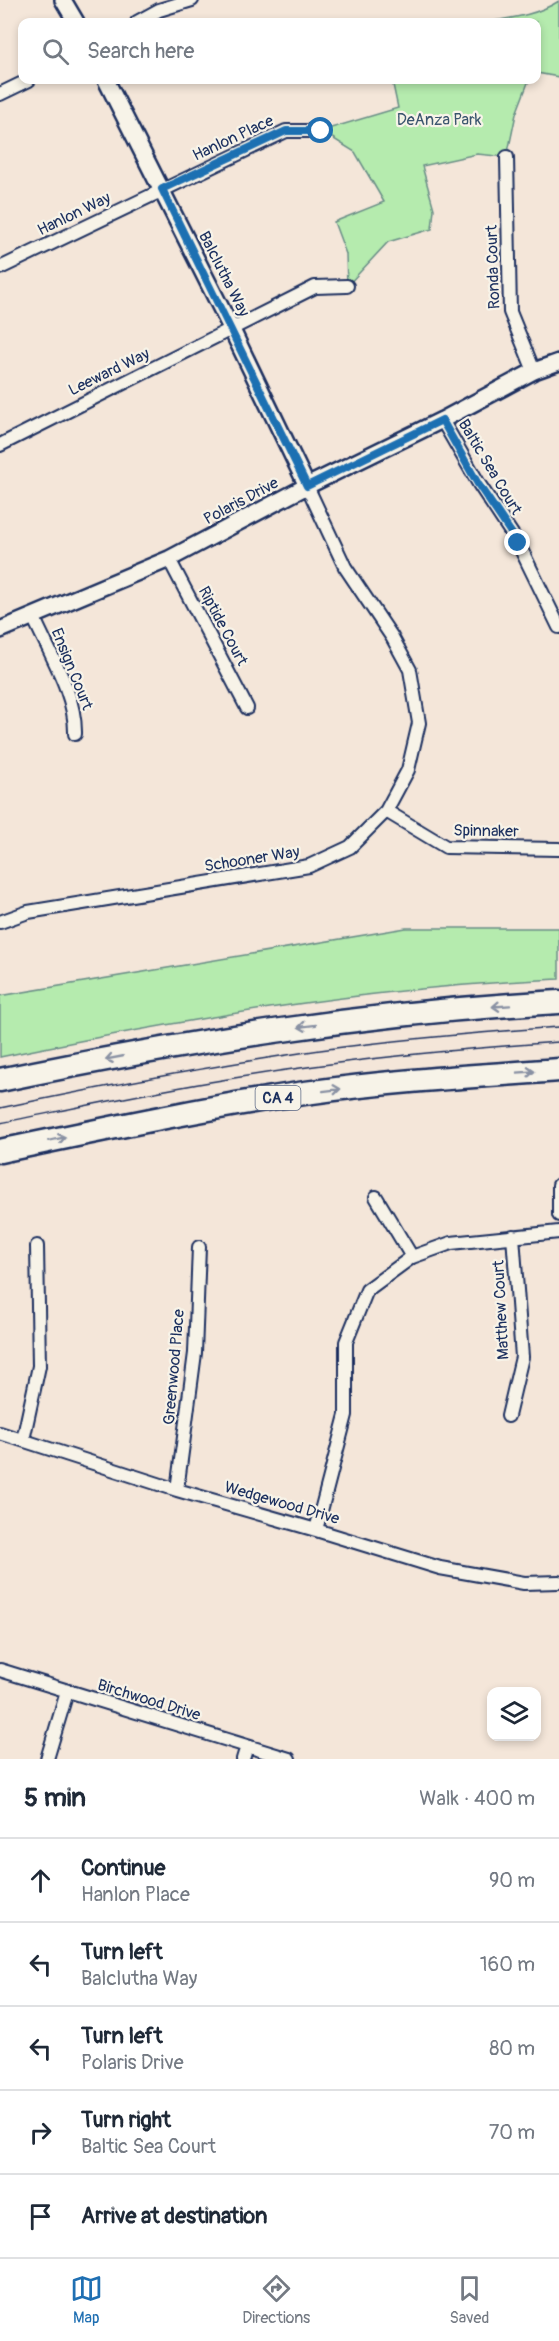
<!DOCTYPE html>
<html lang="en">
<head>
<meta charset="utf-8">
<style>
	:root { --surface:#fff; --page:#f6f6f7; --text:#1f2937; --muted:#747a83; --line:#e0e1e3; --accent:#1f6fb2 }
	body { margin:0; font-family:Pangolin,sans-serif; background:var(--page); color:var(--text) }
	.controls { position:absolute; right:18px; bottom:18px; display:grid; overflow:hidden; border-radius:12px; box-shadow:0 3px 9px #0003 }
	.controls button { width:54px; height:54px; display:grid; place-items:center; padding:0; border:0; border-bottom:2px solid var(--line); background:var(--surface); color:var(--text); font:30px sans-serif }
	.stop { position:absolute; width:18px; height:18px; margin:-14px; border:4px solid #1f6fb2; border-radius:50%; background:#fff }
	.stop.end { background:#1f6fb2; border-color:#fff; box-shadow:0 2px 6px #0008 }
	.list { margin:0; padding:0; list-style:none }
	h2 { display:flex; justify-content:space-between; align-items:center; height:78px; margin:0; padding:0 24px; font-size:26px }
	h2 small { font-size:20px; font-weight:400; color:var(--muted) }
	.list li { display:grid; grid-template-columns:39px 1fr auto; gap:18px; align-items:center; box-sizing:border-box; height:84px; padding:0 24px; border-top:2px solid var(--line) }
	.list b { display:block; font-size:22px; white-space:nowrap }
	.list p { margin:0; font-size:20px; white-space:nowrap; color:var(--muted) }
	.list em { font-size:20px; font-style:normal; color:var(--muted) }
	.icon { flex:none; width:33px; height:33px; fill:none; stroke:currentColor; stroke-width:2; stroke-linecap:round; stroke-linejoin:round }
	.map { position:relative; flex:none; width:559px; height:1759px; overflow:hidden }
	.search { position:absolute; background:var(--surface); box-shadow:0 3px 9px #0003; left:18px; right:18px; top:18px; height:66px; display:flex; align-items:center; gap:15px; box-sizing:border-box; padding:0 21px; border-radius:12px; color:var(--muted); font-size:22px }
	.sheet { height:498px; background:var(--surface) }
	nav { display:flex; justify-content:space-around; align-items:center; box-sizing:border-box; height:84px; border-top:2px solid var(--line); background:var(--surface); font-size:16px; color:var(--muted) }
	nav a { display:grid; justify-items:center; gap:3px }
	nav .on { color:var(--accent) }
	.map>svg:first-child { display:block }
	.green { fill:#b5ebae; stroke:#688d86; stroke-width:1.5 }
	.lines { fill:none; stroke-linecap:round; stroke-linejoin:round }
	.minor-casing { stroke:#1b2f5e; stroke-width:16 }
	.tertiary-casing { stroke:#1b2f5e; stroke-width:20 }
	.motorway-casing { stroke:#1b2f5e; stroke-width:27 }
	.minor { stroke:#f7f3e8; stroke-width:12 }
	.tertiary { stroke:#f7f3e8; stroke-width:15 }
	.motorway { stroke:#f7f3e8; stroke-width:22 }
	.tram { stroke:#1b2f5e; stroke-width:1.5 }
	.oneway { stroke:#8991a3 }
	.route { stroke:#1f6fb2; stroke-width:8 }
	.labels { text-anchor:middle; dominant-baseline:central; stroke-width:4.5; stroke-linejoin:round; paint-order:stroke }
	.shield { fill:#f7f3e8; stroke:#5d6a87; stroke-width:1.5 }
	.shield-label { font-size:15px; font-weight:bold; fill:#1b2f5e }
	.park-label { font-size:16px; fill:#3a556e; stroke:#f7f3e8 }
	.street-label { font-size:16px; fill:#1b2f5e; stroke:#f7f3e8 }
</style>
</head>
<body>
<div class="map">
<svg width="559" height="1759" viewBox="0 0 559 1759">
	<rect width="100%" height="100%" fill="#f4e6d9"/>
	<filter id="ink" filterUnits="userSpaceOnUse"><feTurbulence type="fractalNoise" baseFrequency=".0167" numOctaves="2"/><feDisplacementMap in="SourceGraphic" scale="12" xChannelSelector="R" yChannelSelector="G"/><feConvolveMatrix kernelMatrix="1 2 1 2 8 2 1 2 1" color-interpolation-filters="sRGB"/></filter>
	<g filter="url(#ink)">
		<path class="green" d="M559 1V77L537 73 536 22H487C512 18 537 15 559 1Z
			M392 80H529L516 114 507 157 477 154 422 166 434 209 432 229 388 242 347 286 346 254 334 222 384 202 355 152 321 131 398 108Z
			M406 928H559V979C371 987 184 1019 0 1057V996Z"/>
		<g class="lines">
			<g class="minor-casing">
				<path id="minor" d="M137 22 159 10 192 0
					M0 94 29 80
					M507 157 510 312 534 371
					M0 268 286 131H321
					M442 420 479 484 518 543 559 627
					M0 445 315 287 347 286
					M169 559 247 708
					M33 616C49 653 76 694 75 734
					M386 811 446 847 559 849
					M0 922 28 912 309 866 350 847 386 811 408 770 419 723 410 670 392 637 345 567 307 486
					M559 1185V1215
					M376 1197 412 1257
					M508 1416 522 1357 513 1236
					M0 1433 177 1490 316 1530 440 1568 524 1583 559 1582
					M23 1440 39 1366 37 1246
					M177 1490 195 1353 199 1247
					M316 1530 346 1415V1342L367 1290 412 1257 451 1243 559 1232
					M0 1670 289 1759
					M47 1759 67 1692
					M243 1759 247 1746"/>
			</g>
			<g class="tertiary-casing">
				<path id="tertiary" d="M63 0 76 22
					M106 80 232 330 307 486
					M0 630 169 559 307 486 442 420 534 371 559 362"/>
			</g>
			<g class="motorway-casing">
				<path id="motorway" d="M0 1080C185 1042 370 1012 559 1002
					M0 1151C101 1130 202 1108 305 1093 389 1081 474 1076 559 1070"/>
			</g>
			<use href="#minor" class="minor"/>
			<use href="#tertiary" class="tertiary"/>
			<use href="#motorway" class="motorway"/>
			<path class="tram" d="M0 1108C100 1087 200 1068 300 1053 386 1040 473 1033 559 1027
				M0 1123C70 1109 140 1094 210 1082 326 1062 442 1050 559 1042"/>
		</g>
		<defs><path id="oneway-shaft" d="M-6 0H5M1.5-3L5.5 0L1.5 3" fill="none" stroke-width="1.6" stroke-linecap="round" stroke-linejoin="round" transform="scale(1.5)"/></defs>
		<g class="oneway">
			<use href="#oneway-shaft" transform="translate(501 1006) rotate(176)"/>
			<use href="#oneway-shaft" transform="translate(307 1026) rotate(173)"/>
			<use href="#oneway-shaft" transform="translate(114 1058) rotate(169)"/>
			<use href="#oneway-shaft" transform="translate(526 1072) rotate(-4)"/>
			<use href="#oneway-shaft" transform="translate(332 1090) rotate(-7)"/>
			<use href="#oneway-shaft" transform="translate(57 1139) rotate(-12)"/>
		</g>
	</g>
	<g class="lines" filter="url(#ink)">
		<path class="route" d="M321 131H286L162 189 307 486 442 420 478 484 518 543"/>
	</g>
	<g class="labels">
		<rect class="shield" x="255.5" y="1086" width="45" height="24" rx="4.5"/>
		<g class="shield-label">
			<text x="278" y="1098">CA 4</text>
		</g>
		<g class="park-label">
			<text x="439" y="120">DeAnza Park</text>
		</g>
		<g class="street-label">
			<text transform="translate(233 138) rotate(-25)">Hanlon Place</text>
			<text transform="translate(74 214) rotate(-26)">Hanlon Way</text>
			<text transform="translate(493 267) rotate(-92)">Ronda Court</text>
			<text transform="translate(224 274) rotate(63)">Balclutha Way</text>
			<text transform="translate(109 372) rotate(-26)">Leeward Way</text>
			<text transform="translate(490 467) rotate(59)">Baltic Sea Court</text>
			<text transform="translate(241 501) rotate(-28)">Polaris Drive</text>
			<text transform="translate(223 626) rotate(62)">Riptide Court</text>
			<text transform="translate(72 669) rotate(68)">Ensign Court</text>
			<text transform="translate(486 831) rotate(1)">Spinnaker</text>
			<text transform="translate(252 859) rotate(-9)">Schooner Way</text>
			<text transform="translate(501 1310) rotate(-93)">Matthew Court</text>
			<text transform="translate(174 1367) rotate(-85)">Greenwood Place</text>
			<text transform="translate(282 1503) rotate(16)">Wedgewood Drive</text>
			<text transform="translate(149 1700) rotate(17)">Birchwood Drive</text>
		</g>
	</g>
</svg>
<div class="controls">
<button><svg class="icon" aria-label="layers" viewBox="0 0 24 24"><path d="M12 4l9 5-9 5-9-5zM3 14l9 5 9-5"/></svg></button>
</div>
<div class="stop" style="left:321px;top:131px"></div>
<div class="stop end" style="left:518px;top:543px"></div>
<div class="search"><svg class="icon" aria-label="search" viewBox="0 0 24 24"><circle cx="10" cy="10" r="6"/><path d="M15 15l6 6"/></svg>Search here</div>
</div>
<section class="sheet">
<h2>5 min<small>Walk · 400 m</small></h2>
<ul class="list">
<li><svg class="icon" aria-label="ahead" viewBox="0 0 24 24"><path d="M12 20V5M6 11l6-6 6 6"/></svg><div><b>Continue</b><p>Hanlon Place</p></div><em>90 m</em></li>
<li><svg class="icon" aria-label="left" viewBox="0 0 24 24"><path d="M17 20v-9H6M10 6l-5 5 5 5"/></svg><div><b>Turn left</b><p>Balclutha Way</p></div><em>160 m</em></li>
<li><svg class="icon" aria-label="left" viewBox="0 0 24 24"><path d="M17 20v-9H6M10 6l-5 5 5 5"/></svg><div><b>Turn left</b><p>Polaris Drive</p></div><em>80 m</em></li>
<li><svg class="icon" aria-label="right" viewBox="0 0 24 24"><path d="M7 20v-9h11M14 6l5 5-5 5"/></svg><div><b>Turn right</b><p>Baltic Sea Court</p></div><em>70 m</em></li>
<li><svg class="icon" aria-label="arrive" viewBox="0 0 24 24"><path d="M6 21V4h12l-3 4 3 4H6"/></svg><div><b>Arrive at destination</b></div></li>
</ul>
</section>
<nav>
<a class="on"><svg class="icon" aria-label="map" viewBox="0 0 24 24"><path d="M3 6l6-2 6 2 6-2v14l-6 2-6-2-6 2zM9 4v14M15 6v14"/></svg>Map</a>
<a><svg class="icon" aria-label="directions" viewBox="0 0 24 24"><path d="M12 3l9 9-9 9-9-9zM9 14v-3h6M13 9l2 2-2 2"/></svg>Directions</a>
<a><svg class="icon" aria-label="saved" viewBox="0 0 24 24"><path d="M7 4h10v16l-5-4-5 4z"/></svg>Saved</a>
</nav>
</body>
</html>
